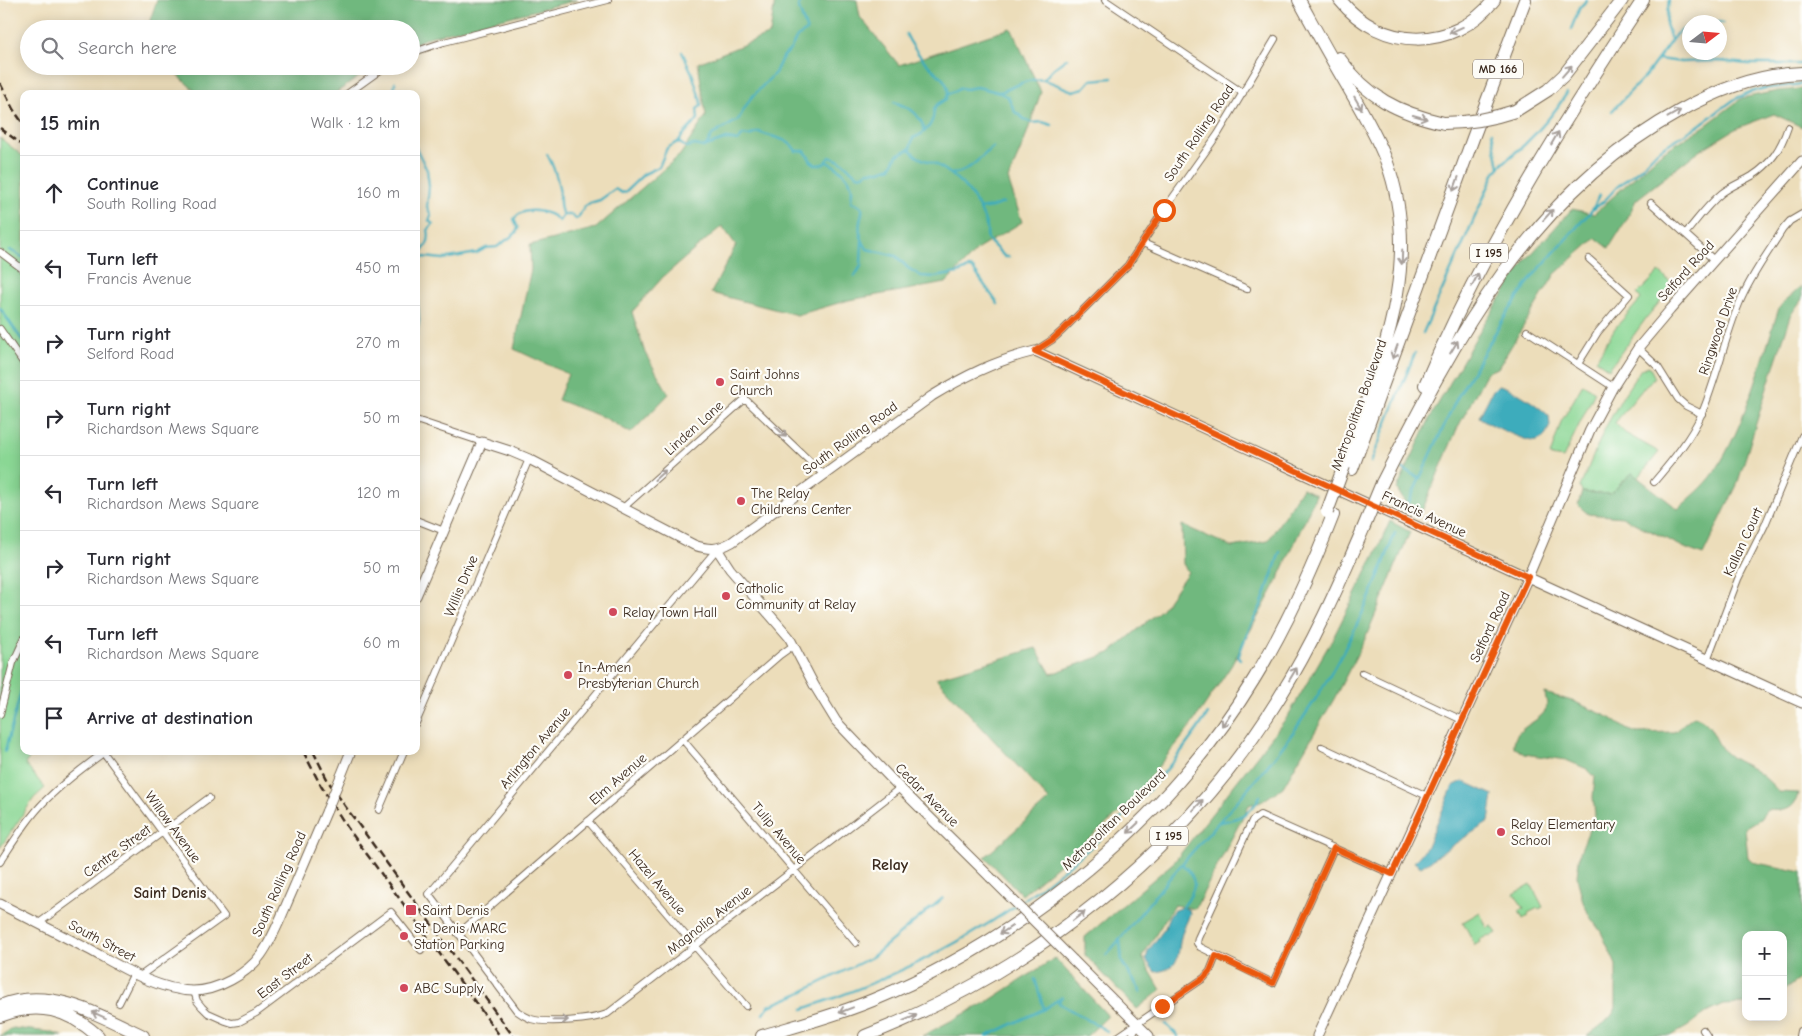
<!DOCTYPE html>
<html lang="en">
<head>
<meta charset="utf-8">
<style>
	:root { --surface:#fff; --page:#f2f2f3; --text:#2b2b33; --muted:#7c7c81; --line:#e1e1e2 }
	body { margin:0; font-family:"Comic Neue",sans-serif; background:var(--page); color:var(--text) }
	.controls { position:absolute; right:15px; bottom:15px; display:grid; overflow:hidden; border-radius:10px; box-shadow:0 2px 12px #0003 }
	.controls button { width:45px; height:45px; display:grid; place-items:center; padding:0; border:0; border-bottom:1px solid var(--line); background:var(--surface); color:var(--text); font:25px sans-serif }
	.compass { position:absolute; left:1682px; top:15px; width:45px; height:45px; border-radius:50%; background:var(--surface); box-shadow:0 2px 12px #0003; rotate:74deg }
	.stop { position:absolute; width:15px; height:15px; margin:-11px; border:4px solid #ea580c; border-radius:50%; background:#fff }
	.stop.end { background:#ea580c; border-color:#fff; box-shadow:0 1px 5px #0008 }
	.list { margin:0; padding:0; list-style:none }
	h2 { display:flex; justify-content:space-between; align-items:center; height:65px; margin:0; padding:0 20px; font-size:21px }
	h2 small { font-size:16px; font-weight:400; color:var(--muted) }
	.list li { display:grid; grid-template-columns:32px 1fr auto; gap:15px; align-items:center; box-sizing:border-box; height:75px; padding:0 20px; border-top:1px solid var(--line) }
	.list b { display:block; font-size:19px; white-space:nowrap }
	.list p { margin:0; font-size:16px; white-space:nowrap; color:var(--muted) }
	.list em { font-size:16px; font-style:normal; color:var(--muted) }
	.icon { flex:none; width:28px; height:28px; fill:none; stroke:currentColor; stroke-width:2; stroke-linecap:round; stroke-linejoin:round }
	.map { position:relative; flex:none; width:1802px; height:1036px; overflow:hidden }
	.search { position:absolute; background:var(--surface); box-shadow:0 2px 12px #0003; left:20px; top:20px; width:400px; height:55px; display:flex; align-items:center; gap:12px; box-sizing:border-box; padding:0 18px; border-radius:28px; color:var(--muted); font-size:19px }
	.panel { position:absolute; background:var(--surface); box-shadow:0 2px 12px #0003; left:20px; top:90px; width:400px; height:665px; border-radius:10px }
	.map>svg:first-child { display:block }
	.green { fill:#8ad794; stroke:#628059 }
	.forest { fill:#6fb87e; stroke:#55714e }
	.water { fill:#3eacbc; stroke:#3c6b6d }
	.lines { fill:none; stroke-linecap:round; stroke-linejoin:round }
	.stream { stroke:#3eacbc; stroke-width:2.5 }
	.street-casing { stroke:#796955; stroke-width:8 }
	.secondary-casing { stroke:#796955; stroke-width:11 }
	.highway-casing { stroke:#796955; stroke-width:14 }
	.street { stroke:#fff; stroke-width:6 }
	.secondary { stroke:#fff; stroke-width:9 }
	.highway { stroke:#fff; stroke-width:12 }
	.rail { stroke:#3b2a1e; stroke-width:2.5; stroke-dasharray:8 4; stroke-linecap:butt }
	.secondary-bridge-casing { stroke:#796955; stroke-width:11; stroke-linecap:butt }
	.highway-bridge-casing { stroke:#796955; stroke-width:14; stroke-linecap:butt }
	.secondary-bridge { stroke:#fff; stroke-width:9 }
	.highway-bridge { stroke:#fff; stroke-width:12 }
	.oneway { stroke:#a79f9a }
	.route { stroke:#ea580c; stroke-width:6 }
	.poi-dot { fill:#d1495b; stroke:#fdfcf7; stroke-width:2 }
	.labels { text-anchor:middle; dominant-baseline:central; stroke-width:4.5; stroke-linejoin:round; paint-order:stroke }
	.shield { fill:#fdfcf7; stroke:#75695f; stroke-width:1 }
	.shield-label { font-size:12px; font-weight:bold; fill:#3b2a1e }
	.street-label { font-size:14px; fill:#3b2a1e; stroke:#fdfcf7 }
	.poi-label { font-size:14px; fill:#3b2a1e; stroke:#fdfcf7; text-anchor:start }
	.neighbourhood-label { font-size:15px; font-weight:bold; fill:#3b2a1e; stroke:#fdfcf7 }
	.quarter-label { font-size:16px; font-weight:bold; fill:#3b2a1e; stroke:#fdfcf7 }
</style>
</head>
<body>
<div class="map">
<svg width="1802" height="1036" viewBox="0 0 1802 1036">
	<rect width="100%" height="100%" fill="#fdfcf7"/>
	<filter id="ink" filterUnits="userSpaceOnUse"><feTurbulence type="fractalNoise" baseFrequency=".02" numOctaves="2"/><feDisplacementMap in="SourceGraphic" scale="10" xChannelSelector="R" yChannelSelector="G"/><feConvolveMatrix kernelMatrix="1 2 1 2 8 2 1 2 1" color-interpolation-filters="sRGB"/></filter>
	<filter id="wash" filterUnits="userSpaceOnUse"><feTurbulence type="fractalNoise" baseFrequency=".0096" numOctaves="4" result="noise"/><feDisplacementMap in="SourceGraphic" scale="20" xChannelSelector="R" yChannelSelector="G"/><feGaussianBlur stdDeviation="1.12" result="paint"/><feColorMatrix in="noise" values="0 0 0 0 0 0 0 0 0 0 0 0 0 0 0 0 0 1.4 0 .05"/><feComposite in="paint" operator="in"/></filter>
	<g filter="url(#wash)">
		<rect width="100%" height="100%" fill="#ecddba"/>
		<path class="green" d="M0 138 24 157V751H34L25 764 45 788 34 798 0 848Z
			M1659 272 1674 285 1647 317 1609 369 1596 360 1615 328 1641 299 1637 294Z
			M1649 366 1655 378 1646 385 1615 423 1625 433 1659 452 1638 478 1632 473 1610 494 1582 492 1580 487 1605 428 1623 396 1641 369Z
			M1583 384 1595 392 1563 458 1550 456 1561 422Z
			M1531 884 1543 907 1539 909 1538 908 1528 913 1529 915 1523 919 1519 911 1524 908 1514 894Z
			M1480 912 1487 928 1492 926 1497 933 1490 937 1489 935 1479 940 1480 942 1475 945 1463 922Z"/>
		<path class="forest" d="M157 0H577L429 37 411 45V29H147Z
			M775 0H857L860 17 899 65 1011 28 1041 92 1024 142 1008 179 1022 222 978 249 946 283 849 300 797 315 711 293 736 245 722 226 663 277 632 312 645 353 669 394 631 433 605 418 558 400 568 374 514 349 531 269 530 245 596 228 680 155 706 116 698 63 770 34Z
			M168 66H375L334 94H198Z
			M1802 89V127L1774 114 1737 128 1696 153 1636 200 1627 219 1609 248 1596 238 1555 274 1498 368 1487 372 1457 429 1422 511 1404 501 1397 489 1430 418 1483 325 1526 260 1572 209 1594 214 1661 153 1705 126 1742 98 1778 91Z
			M1802 286V299L1792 313 1772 372 1737 485 1703 555 1687 549 1622 517 1588 514 1578 505 1582 492 1610 494 1632 473 1678 509C1690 498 1705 486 1714 473 1746 424 1761 363 1779 308L1785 301Z
			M1302 488 1316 495 1278 580 1231 666 1188 730 1123 810 1022 895 985 857 1049 800 936 678 1036 648 1051 674 1110 653 1162 609 1188 572 1183 564 1182 525 1232 547 1268 541Z
			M1390 521 1410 532 1365 639 1334 699 1283 787 1264 800 1249 805 1195 909 1174 905 1142 957 1161 990 1137 1009 1085 955V937L1174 862 1288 716 1333 638 1376 553Z
			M1545 693 1575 702 1611 718 1626 729 1637 733 1674 732C1681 729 1690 713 1699 718 1712 723 1715 742 1724 751 1732 760 1743 763 1753 769 1763 775 1771 783 1779 792L1798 793C1795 812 1782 811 1767 810L1760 819 1745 828 1748 858 1752 862 1802 872V977L1783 991V935H1746V1004L1723 1005 1706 1013 1687 1027 1671 1036H1587C1597 1028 1611 1020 1616 1008V965L1601 932 1590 917 1583 902 1577 876 1580 852 1595 815 1593 797 1595 777 1587 769 1566 760 1524 754 1514 747C1512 725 1545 723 1547 705 1547 702 1545 697 1545 693Z
			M1055 958 1108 1016 1087 1036H922L987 1002Z
			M13 1028 50 1032 63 1036H0Z"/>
		<path class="water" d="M1498 385C1512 387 1539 406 1549 416L1550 426C1547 432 1544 439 1537 441 1529 444 1486 423 1479 417L1493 390Z
			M1463 781 1493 795 1489 822 1456 843 1421 867 1414 862 1426 848 1453 786Z
			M1183 907 1189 910 1190 913C1188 921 1183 928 1181 937 1177 956 1181 969 1155 972L1146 960 1148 951 1165 928 1169 916 1174 910Z"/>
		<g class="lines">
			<path class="stream" d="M1669 0 1666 24 1671 40
				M1697 22 1715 21 1723 23
				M1571 29 1580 7 1587 0
				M906 34C911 45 918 54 926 63 935 73 949 79 948 94
				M1658 59 1681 62 1719 61 1748 64H1802
				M1044 79 1053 69 1067 58
				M998 92C1005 92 1010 87 1017 85 1043 73 1049 83 1073 91L1084 88 1091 80 1112 78
				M394 94 395 82
				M894 102C912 109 918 112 925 130
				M1612 111 1647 74 1676 34 1690 25
				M1492 132 1499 167
				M678 142 686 147 695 145 703 147 727 139 738 141 743 135 749 136 759 132C772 138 788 137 796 151H805L811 161 816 165 824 164 830 157C834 159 839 160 842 162 850 166 858 184 868 171H880L891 167 897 155 910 149
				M707 145 712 135 738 120 750 99 775 73 782 58 790 50 797 37 807 31 798 6 802 0
				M416 148 427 170 429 186 427 207 431 215 429 221 433 224 428 230C431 241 425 250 416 257
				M547 154C553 165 557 176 559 188 561 198 558 206 563 215
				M827 162C837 166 851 177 852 189 852 194 851 198 851 202 867 207 862 209 860 222 858 230 862 242 867 249L896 256 908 268 921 276 935 277 958 273 969 268 973 269 998 304
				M951 174C970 172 979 158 993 147
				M979 209 992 207 1003 203
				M1594 209 1605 200 1617 187 1641 168 1657 151 1698 126 1735 99 1748 93 1762 89 1802 84
				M563 215H572L576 219 578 218 584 207 590 203 600 200 615 189 622 193 625 192 644 174 659 167 667 148 678 142 683 135 698 119 697 109 701 106V102L692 73 682 52
				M10 250 24 258
				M1009 257H1005L988 240C987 236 987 232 987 228 980 201 961 178 937 165 926 159 917 160 910 149L913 138C922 135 930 128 933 118 934 114 933 110 936 106 938 103 943 101 946 99L948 94 961 88 966 89 977 87 998 92 1008 97 1015 112 1027 121 1033 123 1042 122 1052 125
				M416 262 424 257 443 259 477 253 486 248 497 247 516 233 518 228 514 219C523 206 550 210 559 221L563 215
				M855 276 861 266 862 241
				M416 283 419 321 416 337
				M0 308 24 343
				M1423 333 1495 172C1504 161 1514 154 1524 145 1541 129 1555 112 1567 93
				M1371 462 1415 353
				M1402 468 1420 479
				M1407 506 1457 398 1504 318 1533 276 1592 210 1600 195
				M1240 659 1238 657 1248 631 1261 606 1280 552
				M5 751 22 688 24 677
				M1220 822C1238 819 1252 814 1260 796
				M1182 864C1200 881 1196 889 1183 907
				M1019 903C1092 852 1159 788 1208 714
				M1120 940 1122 962 1141 992
				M1106 955C1125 935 1141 912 1159 891 1198 843 1242 799 1280 750 1330 685 1368 610 1395 533
				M1035 979 1044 1009
				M1060 999 1059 1003 1062 1005 1107 1031
				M803 1009C878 984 950 951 1015 906
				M763 1014 769 1006 798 994 872 957 943 898
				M1166 1024 1178 1036
				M987 1036 1044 1009 1062 997"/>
		</g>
	</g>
	<g filter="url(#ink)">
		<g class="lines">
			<g class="street-casing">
				<path id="street" d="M1105 0 1243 93
					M411 53 444 42 608 0
					M347 94 386 66
					M1651 203 1714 260
					M1685 234C1697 220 1707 205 1722 193 1731 186 1742 182 1752 176 1771 164 1781 148 1788 127
					M1143 243 1247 289
					M0 252 24 270
					M0 329 24 364
					M1527 331 1613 387
					M1638 348 1658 367 1678 399 1686 406 1702 414
					M1035 351 1052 340 1063 330 1128 265 1164 210 1218 134 1275 39
					M1578 364 1598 332 1629 295 1589 259
					M416 420 482 442
					M1654 482C1672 461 1691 438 1702 413 1717 378 1724 340 1739 304 1750 277 1768 253 1783 229L1790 221 1802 214
					M623 508 745 399 824 475
					M416 520 444 531
					M717 549 429 894 517 1011C521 1014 526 1017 531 1019 548 1024 592 1020 607 1014L900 788
					M1707 660 1738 579 1765 525 1802 436
					M1362 673 1462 720
					M0 714 13 663 24 639
					M416 723 529 459
					M683 740 856 943
					M1322 747 1427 796
					M104 753 224 916 140 976
					M379 810 404 751
					M588 821 746 1006
					M1334 848 1273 983 1200 947 1197 943 1198 938 1252 821 1260 815 1392 874
					M0 862C14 841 28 818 46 800 64 782 85 766 106 751
					M39 923 209 798
					M458 934 780 655 794 645
					M194 991 197 1001 202 1007 208 1013 226 1021 232 1023 239 1022 256 1013 391 912 421 950
					M119 1003 134 973
					M1703 1030 1707 1036
					M1119 1036 1204 978 1210 971 1216 956
					M1132 1036 1137 1024
					M1799 1036 1800 1031"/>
			</g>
			<g class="secondary-casing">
				<path id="secondary" d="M717 549 730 569 789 637 814 685 836 721 900 788 990 877
					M416 596 482 442 510 451 529 459 694 545C709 550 718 550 732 542L932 396C965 376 997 360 1035 351L1802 703
					M341 776 351 751
					M0 904C30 919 59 934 88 949 120 966 156 990 193 991 217 991 247 974 261 955 274 937 282 914 291 894 303 866 315 838 327 810
					M1073 960 1149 1036
					M1317 1036 1528 577 1590 430 1613 387 1638 348 1670 310 1802 161"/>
			</g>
			<g class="highway-casing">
				<path id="highway" d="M1299 0C1314 27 1328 53 1344 80 1359 106 1375 132 1386 160 1426 266 1378 366 1344 466
					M1340 0C1381 51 1453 52 1494 0
					M1339 58C1367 97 1398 113 1444 123
					M1515 111 1548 90 1564 75 1622 0
					M1425 385C1483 249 1562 123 1643 0
					M1352 469 1473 138 1525 0
					M1382 483C1455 338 1532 192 1680 111 1717 90 1759 74 1802 73
					M0 1006C50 986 99 1015 143 1036
					M0 1016C38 1001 68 1009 98 1036
					M762 1036C799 1025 837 1015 873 1000 1026 937 1168 820 1254 679 1286 627 1311 572 1333 515
					M865 1036C1033 971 1184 852 1279 698 1313 644 1338 587 1363 529"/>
			</g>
			<use href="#street" class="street"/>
			<use href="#secondary" class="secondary"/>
			<use href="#highway" class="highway"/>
			<path class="rail" d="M0 83 13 109 24 125
				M0 128 24 146
				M303 751 321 786 347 827 500 1036
				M313 751 328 781 345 806 513 1036"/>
			<g class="secondary-bridge-casing">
				<path id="secondary-bridge" d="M327 810 341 776
					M990 877 1073 960"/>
			</g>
			<g class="highway-bridge-casing">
				<path id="highway-bridge" d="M1444 123C1469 123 1491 119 1515 111
					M1327 512 1344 466
					M1363 529 1382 483"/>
			</g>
			<use href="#secondary-bridge" class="secondary-bridge"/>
			<use href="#highway-bridge" class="highway-bridge"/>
		</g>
		<defs><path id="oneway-shaft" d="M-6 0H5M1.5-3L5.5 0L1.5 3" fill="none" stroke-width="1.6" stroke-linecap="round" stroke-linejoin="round" transform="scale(1.25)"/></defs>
		<g class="oneway">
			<use href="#oneway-shaft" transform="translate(1456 30) rotate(156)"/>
			<use href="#oneway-shaft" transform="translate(1567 71) rotate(-49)"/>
			<use href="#oneway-shaft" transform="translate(1358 103) rotate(60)"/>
			<use href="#oneway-shaft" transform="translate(1674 114) rotate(-29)"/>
			<use href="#oneway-shaft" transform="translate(1420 117) rotate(16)"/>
			<use href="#oneway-shaft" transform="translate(1555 138) rotate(-60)"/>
			<use href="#oneway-shaft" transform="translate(1456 184) rotate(110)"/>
			<use href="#oneway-shaft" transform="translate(1548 215) rotate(-48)"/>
			<use href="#oneway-shaft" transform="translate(1402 257) rotate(92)"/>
			<use href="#oneway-shaft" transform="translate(1475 280) rotate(-63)"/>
			<use href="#oneway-shaft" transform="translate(1454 347) rotate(-59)"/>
			<use href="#oneway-shaft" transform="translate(1395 352) rotate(110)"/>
			<use href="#oneway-shaft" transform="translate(781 432) rotate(44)"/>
			<use href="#oneway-shaft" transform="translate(660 475) rotate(-42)"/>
			<use href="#oneway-shaft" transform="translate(1293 674) rotate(-59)"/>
			<use href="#oneway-shaft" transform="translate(1226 720) rotate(125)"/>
			<use href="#oneway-shaft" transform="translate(1198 805) rotate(-48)"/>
			<use href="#oneway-shaft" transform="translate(1133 828) rotate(136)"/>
			<use href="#oneway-shaft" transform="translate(1079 916) rotate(-37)"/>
			<use href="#oneway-shaft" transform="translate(1006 930) rotate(146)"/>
			<use href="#oneway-shaft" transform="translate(846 1010) rotate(159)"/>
			<use href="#oneway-shaft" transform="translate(99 1015) rotate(-156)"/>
			<use href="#oneway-shaft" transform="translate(910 1018) rotate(-23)"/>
			<use href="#oneway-shaft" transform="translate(561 1020) rotate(-1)"/>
		</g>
	</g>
	<g class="lines" filter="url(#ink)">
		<path class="route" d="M1162 1006 1204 978 1210 971 1216 956 1273 983 1334 848 1392 874 1528 577 1035 351 1052 340 1063 330 1128 265 1164 210"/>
	</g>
	<g class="poi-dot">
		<circle cx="720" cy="382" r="5"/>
		<circle cx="741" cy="501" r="5"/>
		<circle cx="726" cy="596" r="5"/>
		<circle cx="613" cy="612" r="5"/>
		<circle cx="568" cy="675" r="5"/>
		<circle cx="1501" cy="832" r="5"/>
		<rect x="405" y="904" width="12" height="12" rx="2.5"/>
		<circle cx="404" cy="936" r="5"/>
		<circle cx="404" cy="988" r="5"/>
	</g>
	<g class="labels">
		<g class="shield">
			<rect x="1473" y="59.5" width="50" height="19" rx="4"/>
			<rect x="1470" y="243.5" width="38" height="19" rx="4"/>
			<rect x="1150" y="826.5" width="38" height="19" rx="4"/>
		</g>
		<g class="shield-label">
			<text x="1498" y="69">MD 166</text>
			<text x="1489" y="253">I 195</text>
			<text x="1169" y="836">I 195</text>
		</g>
		<g class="street-label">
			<text transform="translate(1199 133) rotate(-56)">South Rolling Road</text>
			<text transform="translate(1686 271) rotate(-48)">Selford Road</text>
			<text transform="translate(1718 331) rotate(-71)">Ringwood Drive</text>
			<text transform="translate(1359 405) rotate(-70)">Metropolitan Boulevard</text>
			<text transform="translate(694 428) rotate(-42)">Linden Lane</text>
			<text transform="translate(850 438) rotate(-36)">South Rolling Road</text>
			<text transform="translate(1424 514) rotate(25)">Francis Avenue</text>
			<text transform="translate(1743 542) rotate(-65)">Kallan Court</text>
			<text transform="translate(461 586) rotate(-67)">Willis Drive</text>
			<text transform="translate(1490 627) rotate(-65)">Selford Road</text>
			<text transform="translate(535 748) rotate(-50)">Arlington Avenue</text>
			<text transform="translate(618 779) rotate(-41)">Elm Avenue</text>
			<text transform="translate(927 795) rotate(45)">Cedar Avenue</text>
			<text transform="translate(1114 820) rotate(-44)">Metropolitan Boulevard</text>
			<text transform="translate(173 827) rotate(54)">Willow Avenue</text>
			<text transform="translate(779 833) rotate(50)">Tulip Avenue</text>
			<text transform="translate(117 851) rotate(-36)">Centre Street</text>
			<text transform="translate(657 882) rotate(50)">Hazel Avenue</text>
			<text transform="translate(279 884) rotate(-66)">South Rolling Road</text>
			<text transform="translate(709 920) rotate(-38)">Magnolia Avenue</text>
			<text transform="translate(102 941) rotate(28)">South Street</text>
			<text transform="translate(285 976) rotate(-37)">East Street</text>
		</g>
		<g class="poi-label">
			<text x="730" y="374">Saint Johns<tspan x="730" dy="16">Church</tspan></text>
			<text x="751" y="493">The Relay<tspan x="751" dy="16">Childrens Center</tspan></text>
			<text x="736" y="588">Catholic<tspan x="736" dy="16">Community at Relay</tspan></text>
			<text x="623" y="612">Relay Town Hall</text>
			<text x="578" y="667">In-Amen<tspan x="578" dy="16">Presbyterian Church</tspan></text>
			<text x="1511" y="824">Relay Elementary<tspan x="1511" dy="16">School</tspan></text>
			<text x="422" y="910">Saint Denis</text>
			<text x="414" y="928">St. Denis MARC<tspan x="414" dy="16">Station Parking</tspan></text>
			<text x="414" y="988">ABC Supply</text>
		</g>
		<g class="neighbourhood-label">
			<text x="170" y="893">Saint Denis</text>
		</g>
		<g class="quarter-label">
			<text x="890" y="865">Relay</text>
		</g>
	</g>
</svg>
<div class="controls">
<button>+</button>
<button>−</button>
</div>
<svg class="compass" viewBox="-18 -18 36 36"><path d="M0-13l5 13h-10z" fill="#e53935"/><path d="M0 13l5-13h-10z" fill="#7c7c81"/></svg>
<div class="stop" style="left:1164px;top:210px"></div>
<div class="stop end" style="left:1162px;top:1006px"></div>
<div class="search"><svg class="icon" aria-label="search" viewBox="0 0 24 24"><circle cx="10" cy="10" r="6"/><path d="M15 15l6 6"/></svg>Search here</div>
<section class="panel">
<h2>15 min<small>Walk · 1.2 km</small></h2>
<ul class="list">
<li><svg class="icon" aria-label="ahead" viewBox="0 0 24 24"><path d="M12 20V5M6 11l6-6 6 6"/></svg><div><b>Continue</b><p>South Rolling Road</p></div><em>160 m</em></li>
<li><svg class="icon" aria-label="left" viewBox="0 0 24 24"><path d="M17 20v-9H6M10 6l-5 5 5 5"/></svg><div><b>Turn left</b><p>Francis Avenue</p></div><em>450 m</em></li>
<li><svg class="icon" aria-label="right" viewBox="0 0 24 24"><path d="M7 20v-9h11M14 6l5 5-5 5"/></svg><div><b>Turn right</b><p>Selford Road</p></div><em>270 m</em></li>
<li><svg class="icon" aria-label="right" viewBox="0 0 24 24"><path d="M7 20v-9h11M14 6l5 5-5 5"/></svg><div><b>Turn right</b><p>Richardson Mews Square</p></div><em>50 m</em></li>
<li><svg class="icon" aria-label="left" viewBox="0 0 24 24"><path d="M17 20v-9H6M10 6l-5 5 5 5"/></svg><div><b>Turn left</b><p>Richardson Mews Square</p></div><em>120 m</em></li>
<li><svg class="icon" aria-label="right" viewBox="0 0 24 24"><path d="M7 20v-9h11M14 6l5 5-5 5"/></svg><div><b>Turn right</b><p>Richardson Mews Square</p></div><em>50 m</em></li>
<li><svg class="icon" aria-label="left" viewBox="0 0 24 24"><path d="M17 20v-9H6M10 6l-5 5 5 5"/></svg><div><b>Turn left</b><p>Richardson Mews Square</p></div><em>60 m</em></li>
<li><svg class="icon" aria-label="arrive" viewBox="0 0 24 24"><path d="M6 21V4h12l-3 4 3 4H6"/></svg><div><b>Arrive at destination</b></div></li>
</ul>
</section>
</div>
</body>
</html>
